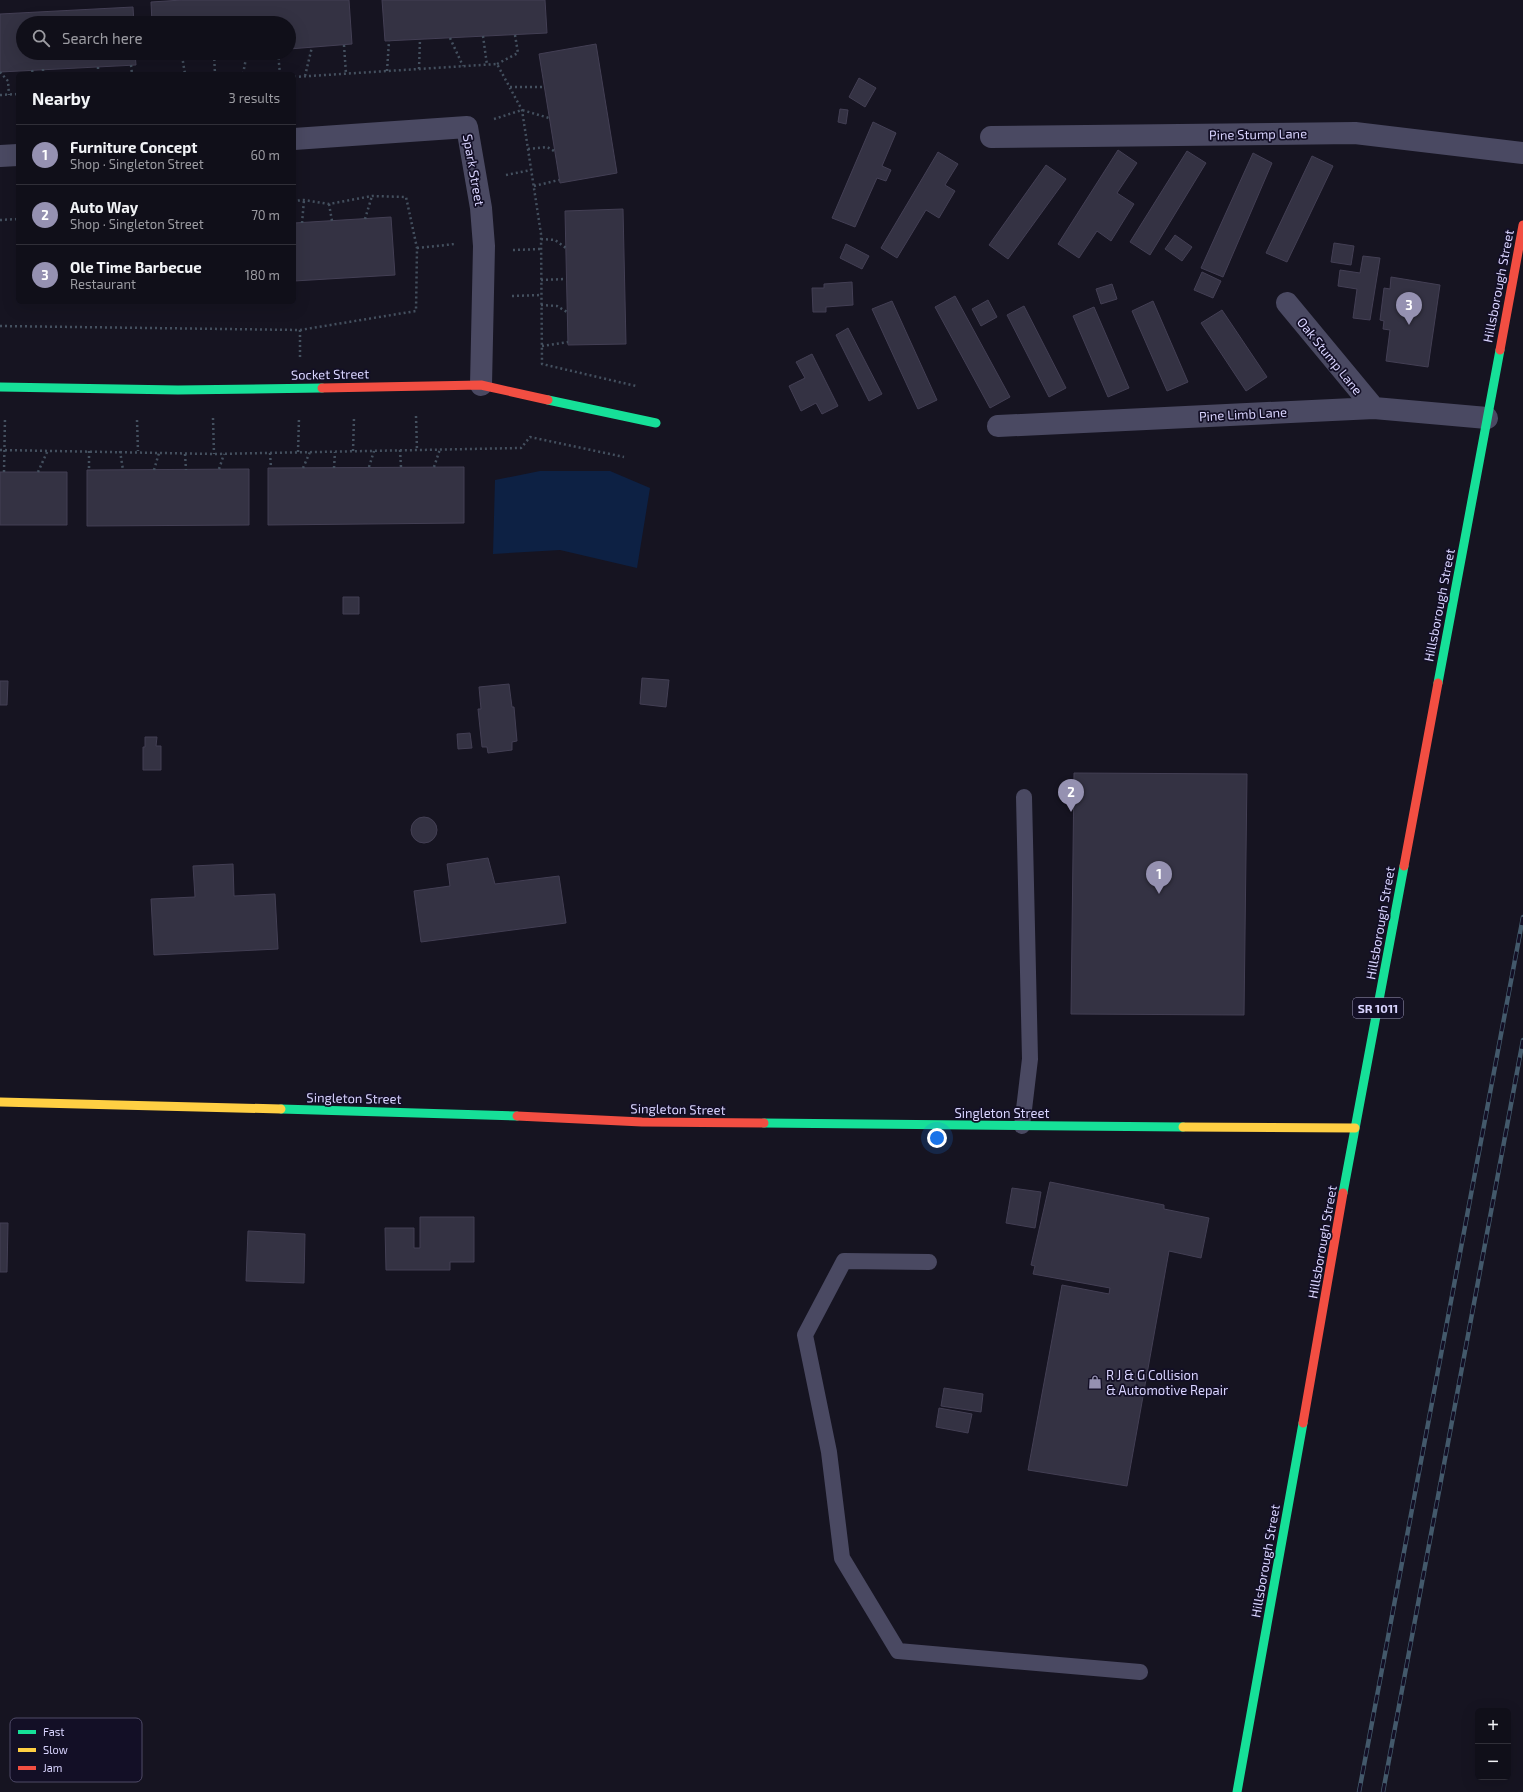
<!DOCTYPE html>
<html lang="en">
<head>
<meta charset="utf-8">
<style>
	:root { --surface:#100f19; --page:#191822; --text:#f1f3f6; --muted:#9c9ca2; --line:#302f38; --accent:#9591b1 }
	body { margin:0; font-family:"Exo 2",sans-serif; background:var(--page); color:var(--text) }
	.controls { position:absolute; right:12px; bottom:12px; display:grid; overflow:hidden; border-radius:6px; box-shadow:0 4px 16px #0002 }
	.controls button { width:36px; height:36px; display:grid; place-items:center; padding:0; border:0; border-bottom:1px solid var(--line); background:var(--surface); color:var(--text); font:20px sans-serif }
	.you { position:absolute; left:937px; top:1138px; width:14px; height:14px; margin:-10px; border:3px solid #fff; border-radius:50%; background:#1a73e8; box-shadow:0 0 0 6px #1a73e833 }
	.badge { display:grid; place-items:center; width:26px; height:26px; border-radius:50%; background:var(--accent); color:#fff; font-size:13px; font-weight:700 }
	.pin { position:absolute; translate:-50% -33px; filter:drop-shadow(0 1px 2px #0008) }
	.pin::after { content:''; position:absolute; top:21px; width:14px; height:12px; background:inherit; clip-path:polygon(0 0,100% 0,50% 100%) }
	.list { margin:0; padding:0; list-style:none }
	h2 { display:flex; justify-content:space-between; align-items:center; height:52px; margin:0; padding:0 16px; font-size:17px }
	h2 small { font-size:13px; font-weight:400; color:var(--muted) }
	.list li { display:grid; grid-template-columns:26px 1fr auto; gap:12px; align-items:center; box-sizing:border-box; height:60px; padding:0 16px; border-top:1px solid var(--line) }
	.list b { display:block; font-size:15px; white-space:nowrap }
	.list p { margin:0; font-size:13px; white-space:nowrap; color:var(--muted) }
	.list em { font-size:13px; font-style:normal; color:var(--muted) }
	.icon { flex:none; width:22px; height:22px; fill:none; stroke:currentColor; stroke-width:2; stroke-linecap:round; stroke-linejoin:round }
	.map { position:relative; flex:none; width:1523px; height:1792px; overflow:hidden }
	.search { position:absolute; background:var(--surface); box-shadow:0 4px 16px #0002; left:16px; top:16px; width:280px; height:44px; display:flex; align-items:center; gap:10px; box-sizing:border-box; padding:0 14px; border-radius:22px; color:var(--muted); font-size:15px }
	.panel { position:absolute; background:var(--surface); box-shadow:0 4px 16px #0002; left:16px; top:72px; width:280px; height:232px; border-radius:6px }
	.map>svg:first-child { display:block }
	.water { fill:#0d2144 }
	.building { fill:#343243; stroke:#433f54 }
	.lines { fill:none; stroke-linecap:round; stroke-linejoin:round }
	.path { stroke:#44505f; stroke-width:2.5; stroke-dasharray:2 3; stroke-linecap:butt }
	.lane { stroke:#4a4962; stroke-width:16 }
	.street { stroke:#4a4962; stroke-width:22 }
	.fast { stroke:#16e098; stroke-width:9 }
	.slow { stroke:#ffcf43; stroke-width:9 }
	.jam { stroke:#f24e42; stroke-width:9 }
	.rail-casing { stroke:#43596b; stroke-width:4.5 }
	.rail { stroke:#130f26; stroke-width:3; stroke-dasharray:9; stroke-linecap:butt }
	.labels { text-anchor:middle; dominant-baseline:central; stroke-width:3.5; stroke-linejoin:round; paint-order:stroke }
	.shield { fill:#130f26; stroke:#9e99be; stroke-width:1 }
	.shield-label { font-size:12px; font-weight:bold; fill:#d9d4ff }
	.street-label { font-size:13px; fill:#d9d4ff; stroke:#130f26 }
	.poi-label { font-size:13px; fill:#d9d4ff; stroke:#130f26; text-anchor:start }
	.key { fill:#130f26; stroke:#4e4a67; stroke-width:1 }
	.key-label { font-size:11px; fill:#d9d4ff }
</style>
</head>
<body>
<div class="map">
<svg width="1523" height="1792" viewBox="0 0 1523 1792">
	<rect width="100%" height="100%" fill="#161421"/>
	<path class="water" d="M540 471H610L650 488 637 568 560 550 493 554 495 480Z"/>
	<path class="building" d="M182 0H349L352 44 289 49V23H152L151 2Z
		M382 0H545L547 33 385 41Z
		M133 7 134 23H23V53H135L136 65 0 72V14Z
		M596 44 617 173 560 183 539 54Z
		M155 53H230L155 58Z
		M859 78 876 88 865 107 849 97Z
		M840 109 848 110 846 124 838 122Z
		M873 122 896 133 882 166 891 170 886 181 877 178 855 227 832 218Z
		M1118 150 1137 163 1117 193 1134 204 1111 241 1097 231 1079 258 1058 244Z
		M1187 151 1206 163 1150 255 1130 242Z
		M938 152 958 164 945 185 955 191 939 218 926 210 897 258 881 248Z
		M1253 153 1272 163 1223 277 1201 268Z
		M1312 156 1333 166 1287 262 1266 253Z
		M1046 165 1066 179 1008 259 989 245Z
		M623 209 626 344 568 345 565 211Z
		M391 217 395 275 294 281V223Z
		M1175 235 1192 247 1182 261 1165 249Z
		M1334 243 1354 246 1351 265 1331 262Z
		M846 244 869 256 862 269 840 258Z
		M1363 256 1380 258 1370 320 1353 318 1357 289 1338 286 1340 270 1360 273Z
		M1202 272 1221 281 1213 298 1194 290Z
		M1391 277 1440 285 1428 367 1386 361 1390 330 1383 329 1384 321 1380 320 1384 288 1390 289Z
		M852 282 853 305 826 307V312H813L812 288H824V284Z
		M1112 284 1117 299 1101 304 1096 289Z
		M955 296 1010 397 990 408 935 307Z
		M988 300 997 317 981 326 972 309Z
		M892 301 937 400 918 409 872 309Z
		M1153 301 1188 382 1167 391 1132 311Z
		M1024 306 1066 388 1049 397 1007 315Z
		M1094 307 1129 388 1108 397 1073 316Z
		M1222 310 1267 377 1246 391 1201 323Z
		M848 328 882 394 869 401 836 335Z
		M812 354 838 406 822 414 816 403 801 411 789 386 805 378 796 362Z
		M464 467V523L268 525V468Z
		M249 469V525L87 526V470Z
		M0 472H67V525H0Z
		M343 597H359V614H343Z
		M642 678 669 680 666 707 640 704Z
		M0 681H8L7 705H0Z
		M509 684 512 707H514L517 741 512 742V750L488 753 487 747H482L478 709H481L479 687Z
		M470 733 472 748 458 749 457 734Z
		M145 737H157L156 746H161V770H143V747H145Z
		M1074 773 1247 774 1244 1015 1071 1014Z
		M411 830a13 13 0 1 1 26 0a13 13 0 1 1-26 0Z
		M488 858 495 884 559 876 566 923 421 942 414 891 450 886 447 864Z
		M233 864 234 896 275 894 278 949 154 955 151 899 195 897 193 866Z
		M1050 1182 1164 1205V1209L1209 1218 1201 1258 1169 1251 1127 1486 1028 1470 1062 1285 1109 1294 1110 1288 1033 1274 1035 1266 1031 1265Z
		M1012 1188 1041 1192 1035 1228 1006 1223Z
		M420 1217H474V1262H450V1270H386L385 1228H414V1248H420Z
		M0 1223H8L7 1272H0Z
		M248 1231 305 1234 304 1283 246 1281Z
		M944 1388 983 1394 981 1412 941 1406Z
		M939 1408 972 1414 968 1433 936 1427Z"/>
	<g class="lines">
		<path class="path" d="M483 36 487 65
			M450 38 463 66
			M344 45 346 74
			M278 53 280 74
			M214 54 215 74
			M182 56 185 74
			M497 64 518 53 515 35
			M131 65 132 74
			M98 67V74
			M43 69V74
			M419 69 420 39
			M32 70 33 74
			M387 71 389 41
			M0 72 8 81 9 95
			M243 74 247 53
			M305 76 312 47
			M294 77 497 64 522 110 541 234 542 364 636 386
			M510 87H544
			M0 95 18 94
			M494 119 522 110 549 118
			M528 149 547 147 554 151
			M506 175 531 170
			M534 186 559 180
			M329 204 332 221
			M365 219 372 196
			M0 220 18 219
			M302 223 304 200
			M541 239 555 240 566 248
			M417 248 455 244
			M513 250 541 249
			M541 280 566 279
			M512 296 542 295
			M541 305 557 306 567 312
			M0 326 300 330 416 311 417 248 406 197 372 196 329 204 304 200 294 201
			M300 330V358
			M542 346 568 342
			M416 416 417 450
			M213 418 214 454
			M137 420 138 451
			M0 450 214 454 521 448 530 437 624 457
			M400 450 401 467
			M89 451V470
			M120 451 123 470
			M353 451 354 418
			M298 452 299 418
			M270 453 271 468
			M185 454 186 470
			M369 467 374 451
			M434 467 440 449
			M303 468 310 452
			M334 468 335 452
			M219 469 224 454
			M154 470 159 453
			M4 472 5 418
			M38 472 48 450"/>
		<path class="lane" d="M1022 1126 1030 1059 1024 797
			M929 1262 844 1261 805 1335 829 1452 842 1558 898 1651 1140 1672"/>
		<path class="street" d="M991 137 1355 133 1523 153
			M294 139 467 127 481 208 484 246 481 385
			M0 156 18 155
			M1287 303 1374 408
			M998 426 1374 408 1487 418"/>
		<path class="fast" d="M0 387 178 390 322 388
			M548 400 656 423
			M1438 683 1500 350
			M281 1109 517 1116
			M764 1123 1183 1127
			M1343 1193 1404 866
			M1237 1792 1303 1423"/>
		<path class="slow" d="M0 1102 281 1109
			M1183 1127 1355 1128"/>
		<path class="jam" d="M1500 350 1523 225
			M322 388 481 385 548 400
			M1404 866 1438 683
			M517 1116 642 1122 764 1123
			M1303 1423 1343 1193"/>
		<g class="rail-casing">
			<path id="rail" d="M1359 1792 1523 917
				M1383 1792 1523 1040"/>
		</g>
		<use href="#rail" class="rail"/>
	</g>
	<defs>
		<g id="shop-bare" transform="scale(1.08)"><path d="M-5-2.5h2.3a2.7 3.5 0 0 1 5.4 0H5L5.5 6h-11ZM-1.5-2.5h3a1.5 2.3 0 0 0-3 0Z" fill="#9591b1" stroke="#130f26" stroke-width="2.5" paint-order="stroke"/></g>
	</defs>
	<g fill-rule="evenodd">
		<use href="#shop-bare" x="1095" y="1382"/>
	</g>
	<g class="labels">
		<rect class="shield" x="1353" y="998" width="50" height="20" rx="3"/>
		<g class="shield-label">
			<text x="1378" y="1008">SR 1011</text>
		</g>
		<g class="street-label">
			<text transform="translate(1258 134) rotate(-1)">Pine Stump Lane</text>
			<text transform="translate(474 170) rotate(80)">Spark Street</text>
			<text transform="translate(1498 286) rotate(-79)">Hillsborough Street</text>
			<text transform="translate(1330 356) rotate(51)">Oak Stump Lane</text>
			<text transform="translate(330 374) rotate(-1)">Socket Street</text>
			<text transform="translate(1243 414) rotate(-3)">Pine Limb Lane</text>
			<text transform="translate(1439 605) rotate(-79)">Hillsborough Street</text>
			<text transform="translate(1380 923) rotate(-80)">Hillsborough Street</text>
			<text transform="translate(354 1098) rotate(1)">Singleton Street</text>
			<text transform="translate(678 1109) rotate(1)">Singleton Street</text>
			<text x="1002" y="1113">Singleton Street</text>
			<text transform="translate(1322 1242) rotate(-80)">Hillsborough Street</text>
			<text transform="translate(1265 1561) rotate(-80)">Hillsborough Street</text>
		</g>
		<g class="poi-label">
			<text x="1106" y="1375">R J &amp; G Collision<tspan x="1106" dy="15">&amp; Automotive Repair</tspan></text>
		</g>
	</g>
	<rect x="10" y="1718" width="132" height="64" rx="6" class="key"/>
	<rect x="18" y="1730" width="18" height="4" fill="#16e098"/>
	<rect x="18" y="1748" width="18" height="4" fill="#ffcf43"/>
	<rect x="18" y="1766" width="18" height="4" fill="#f24e42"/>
	<g class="key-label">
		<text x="43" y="1736">Fast</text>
		<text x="43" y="1754">Slow</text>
		<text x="43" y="1772">Jam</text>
	</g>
</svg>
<div class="controls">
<button>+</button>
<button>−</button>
</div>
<div class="you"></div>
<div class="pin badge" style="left:1159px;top:894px">1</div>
<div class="pin badge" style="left:1071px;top:812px">2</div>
<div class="pin badge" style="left:1409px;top:325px">3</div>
<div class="search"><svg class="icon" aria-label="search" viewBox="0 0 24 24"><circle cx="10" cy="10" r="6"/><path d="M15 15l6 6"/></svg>Search here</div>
<section class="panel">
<h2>Nearby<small>3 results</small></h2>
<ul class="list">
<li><span class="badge">1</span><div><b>Furniture Concept</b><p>Shop · Singleton Street</p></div><em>60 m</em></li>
<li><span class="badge">2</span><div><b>Auto Way</b><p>Shop · Singleton Street</p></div><em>70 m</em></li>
<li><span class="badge">3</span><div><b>Ole Time Barbecue</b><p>Restaurant</p></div><em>180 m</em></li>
</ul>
</section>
</div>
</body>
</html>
